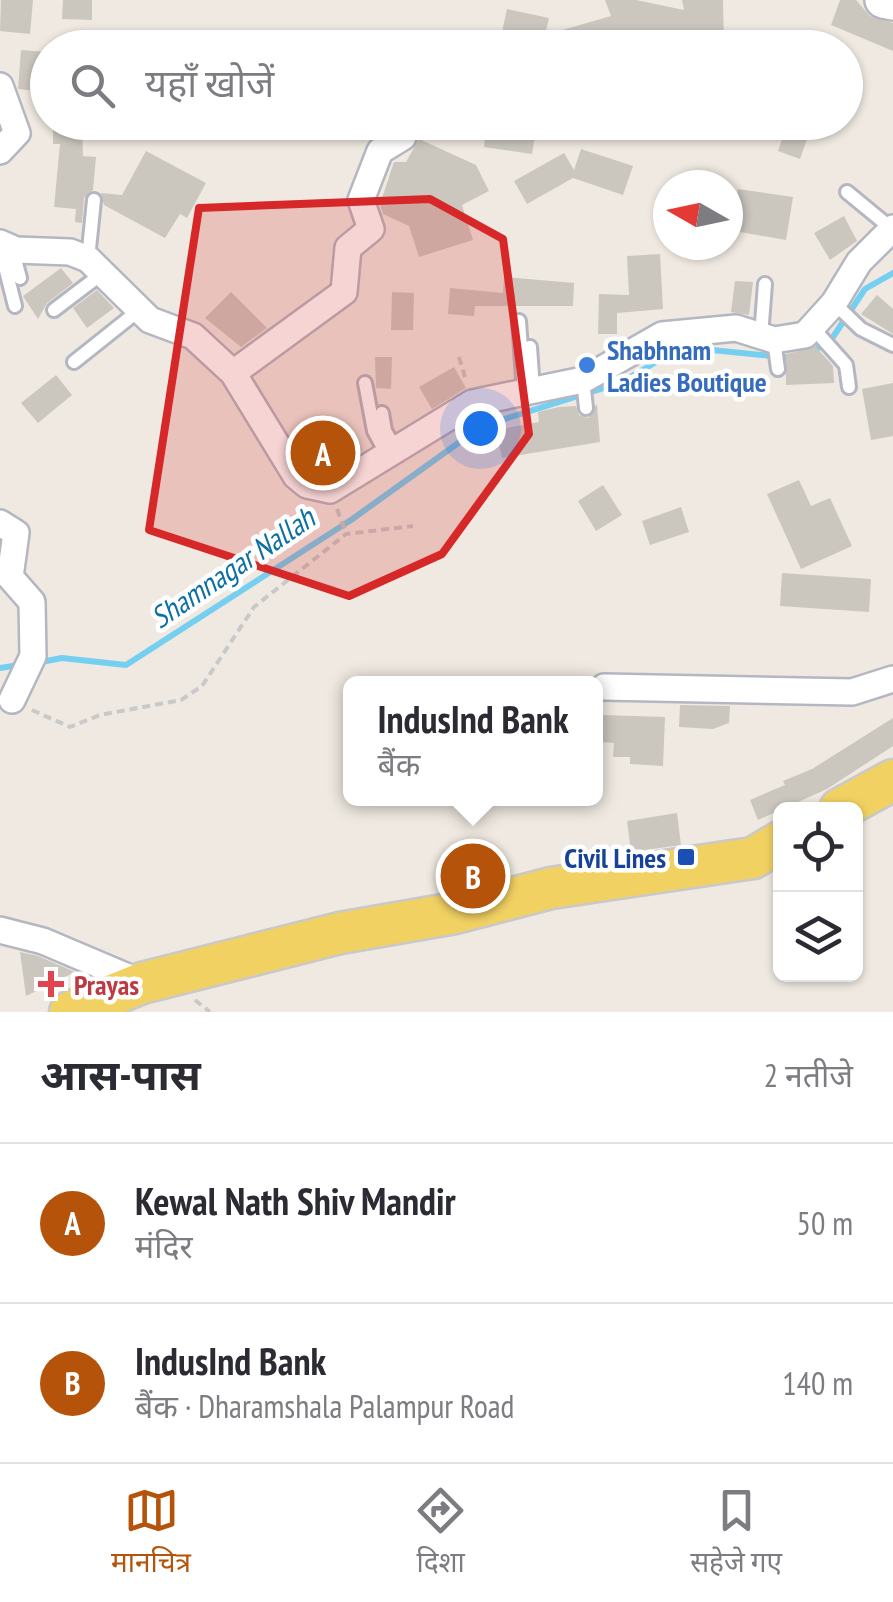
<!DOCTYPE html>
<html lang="hi">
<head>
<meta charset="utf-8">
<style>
	:root { --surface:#fff; --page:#f7f7f7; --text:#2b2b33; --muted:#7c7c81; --line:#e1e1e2; --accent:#b45309 }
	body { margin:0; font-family:"PT Sans Narrow","Noto Sans Devanagari",sans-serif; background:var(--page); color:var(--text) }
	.controls { position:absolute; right:30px; bottom:30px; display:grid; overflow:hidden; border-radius:15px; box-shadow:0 2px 8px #0004 }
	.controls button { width:90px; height:90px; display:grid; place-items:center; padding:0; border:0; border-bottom:2px solid var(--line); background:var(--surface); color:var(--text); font:50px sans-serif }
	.compass { position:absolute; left:653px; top:170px; width:90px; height:90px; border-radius:50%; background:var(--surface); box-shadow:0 2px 8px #0004; rotate:279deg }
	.you { position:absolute; left:480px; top:428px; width:35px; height:35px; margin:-25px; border:8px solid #fff; border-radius:50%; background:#1a73e8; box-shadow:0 0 0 15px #1a73e833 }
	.badge { display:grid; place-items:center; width:65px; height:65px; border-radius:50%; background:var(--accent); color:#fff; font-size:32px; font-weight:700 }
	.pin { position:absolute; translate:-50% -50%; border:5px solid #fff; box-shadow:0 2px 10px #0006 }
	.popup { position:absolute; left:343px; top:676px; width:260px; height:130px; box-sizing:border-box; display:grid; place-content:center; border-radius:15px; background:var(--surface); filter:drop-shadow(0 2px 8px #0005); font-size:32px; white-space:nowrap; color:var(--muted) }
	.popup b { font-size:38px; color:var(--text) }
	.popup::after { content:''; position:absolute; left:50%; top:100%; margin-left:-20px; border:20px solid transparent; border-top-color:var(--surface) }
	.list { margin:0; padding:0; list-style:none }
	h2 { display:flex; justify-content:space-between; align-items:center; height:130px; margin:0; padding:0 40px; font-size:42px }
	h2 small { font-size:32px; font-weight:400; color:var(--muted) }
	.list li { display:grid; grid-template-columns:65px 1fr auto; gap:30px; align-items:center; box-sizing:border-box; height:160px; padding:0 40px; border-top:2px solid var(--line) }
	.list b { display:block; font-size:38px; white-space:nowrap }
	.list p { margin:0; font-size:32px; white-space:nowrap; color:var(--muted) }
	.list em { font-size:32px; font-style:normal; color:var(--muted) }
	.icon { flex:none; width:55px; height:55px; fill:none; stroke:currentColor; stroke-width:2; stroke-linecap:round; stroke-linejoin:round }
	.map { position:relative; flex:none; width:893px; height:1012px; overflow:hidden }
	.search { position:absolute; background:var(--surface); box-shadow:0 2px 8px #0004; left:30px; right:30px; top:30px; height:110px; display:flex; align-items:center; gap:25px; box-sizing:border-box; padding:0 35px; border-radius:55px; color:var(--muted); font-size:38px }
	.sheet { height:450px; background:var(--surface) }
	nav { display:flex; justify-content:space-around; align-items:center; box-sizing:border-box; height:140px; border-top:2px solid var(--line); background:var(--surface); font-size:28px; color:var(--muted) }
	nav a { display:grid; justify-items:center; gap:5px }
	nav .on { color:var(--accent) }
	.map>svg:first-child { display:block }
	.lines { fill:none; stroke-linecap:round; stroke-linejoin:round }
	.stream { stroke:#75cff0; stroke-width:6 }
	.building { fill:#cbc7bf }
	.lane-casing { stroke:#b4b7c1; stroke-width:18 }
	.street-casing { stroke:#b4b7c1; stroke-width:30 }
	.secondary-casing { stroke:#b4b7c1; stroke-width:40 }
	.primary-casing { stroke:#c9c9c9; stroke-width:45 }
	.path { stroke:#c9c9c9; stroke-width:4; stroke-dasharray:8 5; stroke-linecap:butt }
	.lane { stroke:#fff; stroke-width:12 }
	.street { stroke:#fff; stroke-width:25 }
	.secondary { stroke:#fff; stroke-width:35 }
	.primary { stroke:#f2d163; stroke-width:40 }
	.marked { fill:#d62828; fill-opacity:0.2; stroke:#d62828; stroke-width:8; stroke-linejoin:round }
	.shop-dot { fill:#3f7fe0; stroke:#fff; stroke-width:4 }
	.transit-dot { fill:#1a4fb4; stroke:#fff; stroke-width:4 }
	.health-dot { fill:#e0444e; stroke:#fff; stroke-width:4 }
	.labels { text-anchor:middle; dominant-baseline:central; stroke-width:9; stroke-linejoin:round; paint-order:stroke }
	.shop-label { font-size:28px; font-weight:bold; fill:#366cbe; stroke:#fff; text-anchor:start }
	.transit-label { font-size:28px; font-weight:bold; fill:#164399; stroke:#fff; text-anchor:end }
	.health-label { font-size:28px; font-weight:bold; fill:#be3a42; stroke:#fff; text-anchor:start }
	.water-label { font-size:30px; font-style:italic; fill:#0d6fa3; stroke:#fff }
</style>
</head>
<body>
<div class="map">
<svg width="893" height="1012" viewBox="0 0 893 1012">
	<rect width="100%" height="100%" fill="#efe9e1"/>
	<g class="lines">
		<path class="stream" d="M814 351 833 337 865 289 893 273
			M36 663 62 658 126 665 351 520 482 426 620 383 682 347 792 358
			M0 668 19 665"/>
	</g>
	<path class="building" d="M1 0H33L30 34 0 31Z
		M63 0H92V20L62 19Z
		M605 0H636L684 10 682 0H723L724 48H676V44L646 39 624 48 620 37 585 48 499 45 507 9 549 18 545 35 611 16Z
		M840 0H856L870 16 893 23V51L831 25Z
		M21 50 48 52V92L18 89Z
		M53 122H82L83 156 96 157 93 190 84 198 82 223 75 222 76 209 54 207 60 144H53Z
		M487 122H537L532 154 484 147Z
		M788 122H813L800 159 778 151Z
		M419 139 476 165 489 191 462 205 473 240 419 257 409 226 383 214 380 204 394 162H406Z
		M581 149 633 166 623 195 573 178 527 204 514 181 564 153 574 170Z
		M146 151 206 183 187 218 180 214 165 238 104 205 101 193 122 195Z
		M738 189 793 197 786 240 740 232 741 225 732 223Z
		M844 216 857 241 830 260 814 233Z
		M660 254 663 309 617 313V334H598L599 294 629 295 627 256Z
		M61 268 73 283 47 303 38 319 23 296Z
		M504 277 574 283 573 306H475L474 316 448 314 450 288 503 293Z
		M735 281 753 282 749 315 731 312Z
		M97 290 114 308 87 328 73 308Z
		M231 292 267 328 241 347 205 318Z
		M392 292 414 293 413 330H391Z
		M877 295 893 309V334L861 314Z
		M816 347 833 366 834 383 786 385V354Z
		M375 357H392L391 389 376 388Z
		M454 367 466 388 432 409 419 387Z
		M56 375 72 395 38 423 21 403Z
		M893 383V436L871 440 862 389Z
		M597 404 600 442 502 458 496 430 539 422 538 412 559 407 576 406 579 415 588 418Z
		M799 480 811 506 830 498 852 546 801 569 767 494Z
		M603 485 622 515 596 531 578 501Z
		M681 507 689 532 650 545 642 521Z
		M782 573 871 579 869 612 780 606Z
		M680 705 730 706 729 723 713 729 679 727Z
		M603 715 665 717 663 766 630 764V757H613L614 743 602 742Z
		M893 718V746L827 789 758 820 750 800 785 785 783 781 812 769Z
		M677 813 681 845 631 852 627 821Z
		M20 952 38 956 75 972 26 996Z"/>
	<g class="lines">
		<g class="lane-casing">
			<path id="lane" d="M847 192 892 229
				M0 247 15 306
				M12 248 20 278
				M88 259 94 200
				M834 303 861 329 893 345
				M54 310 104 272
				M519 321 524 392
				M813 328 846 365 849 387
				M761 336 765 284
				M774 340 778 369
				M530 347 533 390
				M74 362 138 311
				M583 380 586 408
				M365 383 374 431 387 455
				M382 413 385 431 396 449"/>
		</g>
		<g class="street-casing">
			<path id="street" d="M0 86 17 133 0 151
				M0 243 16 250 70 252 88 259 150 320 193 336 233 373 296 476 307 485 330 490 472 403 583 380 662 335 736 328 774 340 805 335 834 303 859 262 893 228
				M233 373 344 292 348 248 371 229 361 200 380 151 403 137
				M0 523 16 533 10 577 32 602 33 656 12 700
				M604 687 852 692 893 679
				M0 930 43 941 142 983"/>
		</g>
		<g class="secondary-casing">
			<path id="secondary" d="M883 0 893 2"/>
		</g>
		<g class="primary-casing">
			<path id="primary" d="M840 809 893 780
				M70 1012 142 983 340 933 455 913 551 888 753 858 780 842"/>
		</g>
		<path class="path" d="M459 357 466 381
			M337 509 346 533
			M32 710 70 727 100 715 181 700 202 686 254 607 346 534 413 526
			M195 1000 210 1012"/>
		<use href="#lane" class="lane"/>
		<use href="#street" class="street"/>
		<use href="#secondary" class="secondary"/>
		<use href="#primary" class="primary"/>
	</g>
	<path class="marked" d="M430 199 503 239 529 434 442 554 349 596 149 530 199 208Z"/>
	<circle class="shop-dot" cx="587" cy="365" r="10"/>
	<rect class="transit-dot" x="676" y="847" width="20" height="20" rx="5"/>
	<path class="health-dot" d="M46 969h10v10h10v10h-10v10h-10v-10h-10v-10h10z"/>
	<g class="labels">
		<g class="shop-label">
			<text x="607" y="349">Shabhnam<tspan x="607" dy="32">Ladies Boutique</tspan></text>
		</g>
		<g class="transit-label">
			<text x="666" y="857">Civil Lines</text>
		</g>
		<g class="health-label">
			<text x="74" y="984">Prayas</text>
		</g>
		<g class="water-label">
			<text transform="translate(232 567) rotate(-34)">Shamnagar Nallah</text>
		</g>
	</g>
</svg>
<div class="controls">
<button><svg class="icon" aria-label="locate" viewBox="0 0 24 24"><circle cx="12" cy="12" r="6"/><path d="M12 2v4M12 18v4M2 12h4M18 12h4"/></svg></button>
<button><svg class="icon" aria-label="layers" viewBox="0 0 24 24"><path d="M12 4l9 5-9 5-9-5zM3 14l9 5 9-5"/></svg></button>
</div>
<svg class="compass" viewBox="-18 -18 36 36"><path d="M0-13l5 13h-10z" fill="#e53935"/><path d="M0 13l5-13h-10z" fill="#7c7c81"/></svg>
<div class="you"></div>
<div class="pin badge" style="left:323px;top:453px">A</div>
<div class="pin badge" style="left:473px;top:876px">B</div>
<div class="popup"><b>IndusInd Bank</b>बैंक</div>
<div class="search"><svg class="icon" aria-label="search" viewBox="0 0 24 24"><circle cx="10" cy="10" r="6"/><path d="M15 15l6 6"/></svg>यहाँ खोजें</div>
</div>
<section class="sheet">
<h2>आस-पास<small>2 नतीजे</small></h2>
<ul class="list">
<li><span class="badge">A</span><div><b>Kewal Nath Shiv Mandir</b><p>मंदिर</p></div><em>50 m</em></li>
<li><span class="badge">B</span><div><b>IndusInd Bank</b><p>बैंक · Dharamshala Palampur Road</p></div><em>140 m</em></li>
</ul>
</section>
<nav>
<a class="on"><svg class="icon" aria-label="map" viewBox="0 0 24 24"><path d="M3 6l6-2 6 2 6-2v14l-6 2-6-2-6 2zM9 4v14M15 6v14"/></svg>मानचित्र</a>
<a><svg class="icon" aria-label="directions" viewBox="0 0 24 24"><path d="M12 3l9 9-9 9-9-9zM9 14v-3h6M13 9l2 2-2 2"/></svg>दिशा</a>
<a><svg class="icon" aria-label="saved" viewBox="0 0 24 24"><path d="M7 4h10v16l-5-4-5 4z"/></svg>सहेजे गए</a>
</nav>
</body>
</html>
